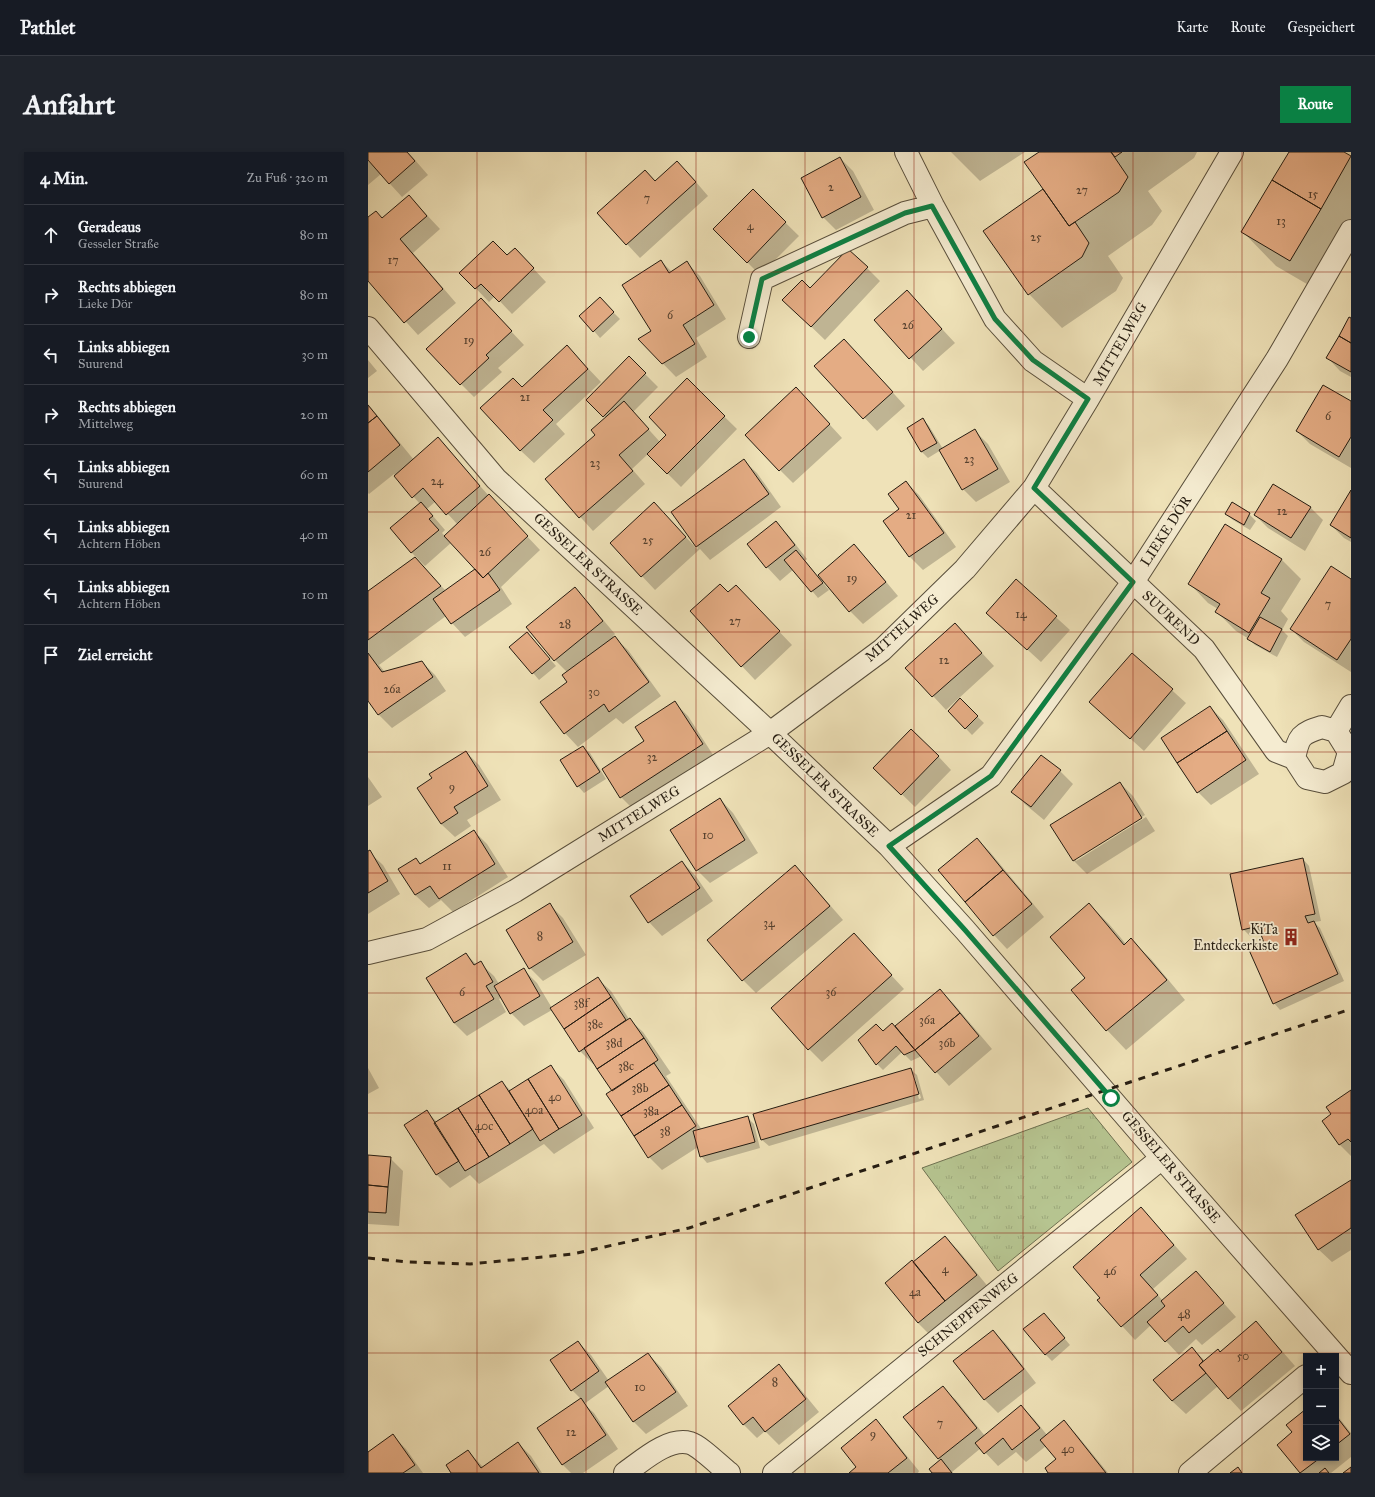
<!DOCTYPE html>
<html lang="de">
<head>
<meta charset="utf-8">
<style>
	:root { --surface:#171b24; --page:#20242c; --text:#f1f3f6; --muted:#9ea1a6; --line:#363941; --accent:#0b8043 }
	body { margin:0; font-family:"IM FELL Great Primer",serif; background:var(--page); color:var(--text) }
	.controls { position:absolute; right:12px; bottom:12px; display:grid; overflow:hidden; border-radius:0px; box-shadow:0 2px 6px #0003 }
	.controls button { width:36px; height:36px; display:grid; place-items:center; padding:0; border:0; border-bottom:1px solid var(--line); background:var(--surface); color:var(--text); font:20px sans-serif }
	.stop { position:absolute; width:12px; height:12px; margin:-9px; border:3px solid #0b8043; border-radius:50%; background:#fff }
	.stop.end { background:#0b8043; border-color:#fff; box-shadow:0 1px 4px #0008 }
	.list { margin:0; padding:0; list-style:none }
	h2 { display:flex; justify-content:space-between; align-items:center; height:52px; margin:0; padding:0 16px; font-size:17px }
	h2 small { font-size:13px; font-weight:400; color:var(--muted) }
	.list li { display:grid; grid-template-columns:26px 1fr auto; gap:12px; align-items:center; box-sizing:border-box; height:60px; padding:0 16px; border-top:1px solid var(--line) }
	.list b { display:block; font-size:15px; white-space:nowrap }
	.list p { margin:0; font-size:13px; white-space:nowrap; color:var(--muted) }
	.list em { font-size:13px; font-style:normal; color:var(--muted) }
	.icon { flex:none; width:22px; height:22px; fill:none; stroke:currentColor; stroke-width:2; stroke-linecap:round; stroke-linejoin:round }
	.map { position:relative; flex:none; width:983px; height:1321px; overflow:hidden; border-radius:0px }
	header { display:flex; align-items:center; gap:24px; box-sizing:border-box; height:56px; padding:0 20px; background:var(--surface); border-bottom:1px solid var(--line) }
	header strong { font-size:19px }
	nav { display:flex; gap:22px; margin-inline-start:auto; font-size:14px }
	.intro { display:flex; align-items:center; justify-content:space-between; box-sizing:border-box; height:96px; padding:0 24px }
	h1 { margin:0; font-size:28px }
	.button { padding:10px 18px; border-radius:0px; background:var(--accent); color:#fff; font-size:14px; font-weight:700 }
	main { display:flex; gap:24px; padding:0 24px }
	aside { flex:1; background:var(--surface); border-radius:0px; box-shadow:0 2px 6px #0003 }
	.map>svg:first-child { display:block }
	.grass { fill:url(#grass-tufts); stroke:#6e7050 }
	.shadow { fill:#0003; fill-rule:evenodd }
	.building { fill:#e4ac84; stroke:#251c11 }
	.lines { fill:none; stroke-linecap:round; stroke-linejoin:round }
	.street-casing { stroke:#584e3b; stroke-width:24 }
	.street { stroke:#f5ecd1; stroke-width:22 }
	.rail { stroke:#251c11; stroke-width:3; stroke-dasharray:7 7; stroke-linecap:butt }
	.route { stroke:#0b8043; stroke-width:5 }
	.grid { fill:none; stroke:#8f2418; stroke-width:1; stroke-opacity:0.55 }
	.labels { text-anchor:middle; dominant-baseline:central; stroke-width:3.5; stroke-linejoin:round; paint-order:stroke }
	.number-label { font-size:12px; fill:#55402e }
	.street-label { font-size:14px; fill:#251c11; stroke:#f5ecd1 }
	.poi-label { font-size:14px; fill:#251c11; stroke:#f5ecd1; text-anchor:end }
</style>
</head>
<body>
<header>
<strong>Pathlet</strong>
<nav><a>Karte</a><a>Route</a><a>Gespeichert</a></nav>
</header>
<div class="intro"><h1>Anfahrt</h1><a class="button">Route</a></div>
<main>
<aside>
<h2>4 Min.<small>Zu Fuß · 320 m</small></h2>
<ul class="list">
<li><svg class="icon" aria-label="ahead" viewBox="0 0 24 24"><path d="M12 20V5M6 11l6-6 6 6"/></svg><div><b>Geradeaus</b><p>Gesseler Straße</p></div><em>80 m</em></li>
<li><svg class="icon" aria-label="right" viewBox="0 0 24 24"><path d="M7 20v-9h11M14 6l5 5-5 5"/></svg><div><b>Rechts abbiegen</b><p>Lieke Dör</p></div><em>80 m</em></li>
<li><svg class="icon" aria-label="left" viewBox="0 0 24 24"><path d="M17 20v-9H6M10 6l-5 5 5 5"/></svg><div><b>Links abbiegen</b><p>Suurend</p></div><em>30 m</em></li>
<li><svg class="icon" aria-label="right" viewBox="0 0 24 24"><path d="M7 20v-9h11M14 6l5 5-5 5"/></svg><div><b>Rechts abbiegen</b><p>Mittelweg</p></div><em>20 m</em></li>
<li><svg class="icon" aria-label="left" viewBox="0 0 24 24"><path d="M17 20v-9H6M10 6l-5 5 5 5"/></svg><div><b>Links abbiegen</b><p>Suurend</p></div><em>60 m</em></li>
<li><svg class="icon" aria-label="left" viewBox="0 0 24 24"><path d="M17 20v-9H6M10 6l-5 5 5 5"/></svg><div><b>Links abbiegen</b><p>Achtern Höben</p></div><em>40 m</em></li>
<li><svg class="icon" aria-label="left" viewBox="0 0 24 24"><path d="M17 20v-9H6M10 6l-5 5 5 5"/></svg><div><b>Links abbiegen</b><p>Achtern Höben</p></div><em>10 m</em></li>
<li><svg class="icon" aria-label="arrive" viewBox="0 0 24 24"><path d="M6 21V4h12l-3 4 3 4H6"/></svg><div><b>Ziel erreicht</b></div></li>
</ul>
</aside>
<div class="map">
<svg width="983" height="1321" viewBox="0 0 983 1321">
	<defs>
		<pattern id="grass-tufts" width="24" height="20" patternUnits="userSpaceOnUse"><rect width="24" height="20" fill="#b6c490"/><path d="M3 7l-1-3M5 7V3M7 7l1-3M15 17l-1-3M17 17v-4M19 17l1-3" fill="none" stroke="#9ca87b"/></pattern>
	</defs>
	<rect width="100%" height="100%" fill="#efe2b8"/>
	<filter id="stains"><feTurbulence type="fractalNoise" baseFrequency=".005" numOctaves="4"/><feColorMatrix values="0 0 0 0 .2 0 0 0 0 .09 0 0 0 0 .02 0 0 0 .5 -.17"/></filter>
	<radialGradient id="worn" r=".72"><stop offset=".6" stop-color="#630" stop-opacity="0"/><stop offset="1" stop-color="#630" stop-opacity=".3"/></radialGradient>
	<path class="grass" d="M720 956 764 1010 630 1119 554 1016Z"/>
	<path class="shadow" d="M0 0H40L60 23 34 45 13 22 0 33Z
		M583 0H657L612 29Z
		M672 0H829L826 6 780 39 794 59 784 73 740 104 755 126 748 139 694 176 661 142 677 37Z
		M922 0H974L983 5V96L956 142 908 114 875 80Z
		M472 6 485 19 506 58 468 78 455 65Z
		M322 23 340 44 272 106 231 62 287 30Z
		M385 39 431 84 392 123 346 77Z
		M41 44 72 77 45 101 88 151 50 183 0 128V67H14Z
		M147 97 178 130 144 162 127 144 121 150 93 121 139 105Z
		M293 109 304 120 319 111 332 124 358 167 328 186 339 205 308 225 271 187 284 179Z
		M499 116 512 129 457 188 429 161Z
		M232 147 252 167 232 186 226 179Z
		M552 153 587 191 555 219 508 168Z
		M126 161 156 193 130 216 134 220 106 245 93 232Z
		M983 164V225L972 219 959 205Z
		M199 194 233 230 188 272 197 282 166 311 152 298 154 236Z
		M489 201 537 254 509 279 448 214Z
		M261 206 290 235 265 260 292 290 299 283 319 228 369 277 313 335 280 302 264 317 277 332 225 379 178 327 229 283 238 266 220 248Z
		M0 208 9 219 0 226Z
		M441 250 474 286 425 331 412 318Z
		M983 250V316L942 292 929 279Z
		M0 252 46 308 70 287 121 344 172 398 133 435 144 452 97 485 84 471 78 464 11 513 17 520 54 510 67 523 78 539 24 576 11 563 0 547V441L46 406 78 439 108 417 84 390 57 414 44 401 24 377 52 352 26 322 1 342 0 341ZM68 349 90 373 77 384 74 381 77 378 59 357Z
		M555 267 561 274 575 297 607 279 620 292 642 330 608 350 595 337 573 298 560 306 553 299Z
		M375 308 389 321 413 355 342 408 332 397 287 438 243 391 286 351 329 397 330 396 304 360Z
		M538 330 551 343 588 395 555 418 542 405 516 369 532 358Z
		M983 340V390L976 386 963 373Z
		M864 352 881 362 888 369 882 378 865 368 858 362Z
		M942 355 955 368 937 399 900 376 887 363Z
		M408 371 421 384 439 407 437 409 461 438 450 446 426 417 412 429 399 415 381 392Z
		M857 373 914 408 933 427 913 459 920 467 914 478 920 484 909 505 887 493 881 487 868 479 849 460 850 457 840 451 821 431Z
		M486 394 499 407 530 444 495 472 482 459 451 423Z
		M983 428V520L936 490 923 477Z
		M648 429 702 478 673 510 619 461Z
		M368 434 424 493 387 528 323 460 361 441Z
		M207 437 220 450 247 482 245 484 260 498 293 544 255 572 248 566 210 595 197 581 200 530 199 520 187 508Z
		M587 472 626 514 578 558 539 516Z
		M159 481 188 514 171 528 143 495Z
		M764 502 818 551 776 599 722 550Z
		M592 548 616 571 604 583 581 559Z
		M307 551 320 564 347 606 266 658 253 645 278 590Z
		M842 555 855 568 891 622 843 653 830 640Z
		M215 595 222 601 238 627 216 641 210 634 194 608Z
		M98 600 111 613 133 648 99 668 103 674 87 685 73 672 65 626Z
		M570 604 583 618 547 655 507 616Z
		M692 619 705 632 676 668 658 653 645 640Z
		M0 625 14 645 0 654Z
		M752 631 765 644 777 663 708 706V709L778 665 787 679 719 722 706 709 684 673Z
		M352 647 365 661 390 701 342 731 329 718Z
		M106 679 119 692 140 725 85 760 73 748 61 756 47 743 48 707 53 712Z
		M609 687 622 700 676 765 639 797 626 783 572 718Z
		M0 700H1L15 713 32 742 0 762Z
		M935 707 941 714 953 769 946 770 952 776 976 829 912 858 906 851 897 792 893 781 882 784 875 777Z
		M314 710 327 723 345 749 294 784 281 770 263 744Z
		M427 715 440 728 475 768 388 841 375 828 341 788Z
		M721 752 741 772 758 792 763 788 783 807 817 848 758 898 739 878Z
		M182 753 195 766 218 803 175 829 162 816Z
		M486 783 536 837 454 910 441 897Z
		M98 802 109 813 112 811 126 824 131 832 156 818 169 831 184 856 229 826 243 839 261 867 275 880 303 921 298 924 334 978 379 965 386 972 392 996 339 1011 333 1004 330 995 294 1018 281 1005 245 939 226 911 225 912 212 899 184 858 156 874 143 861 134 845 131 847 138 860 99 884 86 871Z
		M571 838 585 851 624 897 581 934 554 904 543 909 534 900 515 918 509 912 515 880 527 876Z
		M183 915 196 928 226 976 186 1002 176 992 111 1032 102 1023 82 1036 69 1023 38 973 59 960 69 970 134 930 143 939Z
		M0 916 11 936 0 942Z
		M542 917 549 923 556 948 401 994 394 988 387 963ZM544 923H546L553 946 551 947Z
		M983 939V1004L972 993 964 962Z
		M0 1005 22 1006 35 1019 31 1074 0 1072Z
		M983 1029V1098L964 1110 950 1097Z
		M773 1056 819 1107 785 1137 795 1149 828 1120 868 1165 834 1193 828 1187 811 1203 783 1173 767 1188 731 1149 733 1146Z
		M577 1085 590 1098 622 1137 563 1184 550 1171Z
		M682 1169 702 1193 684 1209 677 1202Z
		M888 1171 901 1184 927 1214 873 1259 850 1234 818 1262 804 1249 824 1196 837 1209 852 1201Z
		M625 1179 638 1192 668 1231 630 1261 617 1248 587 1209Z
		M210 1190 223 1203 241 1229 280 1202 293 1215 320 1254 278 1282 265 1269 241 1234 216 1252 226 1261 250 1297 215 1321H203L195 1313 170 1277 213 1247 204 1238Z
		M411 1214 424 1227 451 1260 411 1293 397 1279 389 1286 376 1273 361 1254Z
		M574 1235 588 1248 617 1284 653 1254 666 1267 679 1283 696 1270 709 1283 740 1321H682L689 1307 678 1294 658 1310 648 1300 630 1314 613 1296 584 1320 585 1321H566L573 1309 537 1265Z
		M938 1258V1306H968V1262L983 1281V1305L963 1321H933L910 1293 925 1280Z
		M508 1269 521 1282 551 1319 550 1321H483L490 1315Z
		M25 1284 38 1297 55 1321H0V1301Z
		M150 1291 163 1304 174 1321H85L100 1299 115 1315Z"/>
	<path class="building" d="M0 0H39L47 9 21 32 0 8Z
		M671 0H743L760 25 751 40 701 74 656 10Z
		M743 0H754L747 5Z
		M921 0H976L983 4 953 57 904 28Z
		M472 5 493 45 454 66 433 26Z
		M309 9 328 30 258 93 229 61 277 18 287 29Z
		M904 28 953 57 922 109 873 80Z
		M385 37 418 70 379 111 345 77Z
		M675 37 701 74 707 70 721 91 714 105 660 143 615 79Z
		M41 43 59 64 32 87 75 137 36 171 0 129V65L8 59 14 66Z
		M125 89 139 103 147 96 166 116 131 150 113 132 107 137 91 121Z
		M480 97 500 115 443 175 414 148 434 128 442 136Z
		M293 108 301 121 319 109 346 153 315 173 327 192 294 212 270 187 283 179 254 133Z
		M539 138 574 177 541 207 506 168Z
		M232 145 246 160 225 180 211 164Z
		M113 146 144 179 118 203 121 206 92 233 58 197Z
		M981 165 983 166V191L971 184Z
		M971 184 983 191V220L958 206Z
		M476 187 525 240 495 267 446 214Z
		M199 193 220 217 175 258 185 268 152 299 112 256 145 226 154 235Z
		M261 204 278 221 235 265 218 248Z
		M319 226 357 264 299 322 279 302 298 283 281 265Z
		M955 233 983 249V285L971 305 928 279Z
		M428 235 462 272 411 319 377 283Z
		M256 249 281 277 251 303 265 319 211 366 177 327 227 283 223 278Z
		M0 253 9 264 0 271Z
		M9 264 32 293 0 320V271Z
		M555 266 569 291 553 300 539 276Z
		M607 277 630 317 594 338 571 298Z
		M70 285 112 334 78 363 55 336 44 346 26 324Z
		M376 307 401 342 328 395 303 360Z
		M538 329 576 381 541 405 515 369 531 357 520 342Z
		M905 332 943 355 923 386 886 363Z
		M983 338V386L962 373Z
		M121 342 160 384 115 426 76 384Z
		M53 350 65 364 61 367 71 378 43 401 22 376Z
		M286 350 318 385 273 425 242 391Z
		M864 350 882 361 876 373 857 362Z
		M408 369 427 393 398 416 379 392Z
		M857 372 914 407 893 441 902 446 881 481 847 460 852 452 820 432Z
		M486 392 518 430 481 460 450 423Z
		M428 398 455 431 443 440 416 408Z
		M47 405 73 434 0 488V439Z
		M963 414 983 427V487L969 508 922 477Z
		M107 417 115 426 120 421 132 438 83 472 65 447Z
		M648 427 689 464 659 498 618 461Z
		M352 432 360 440 368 433 412 479 373 515 322 459Z
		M207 435 235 469 186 509 158 475Z
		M892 465 914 477 902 500 879 487Z
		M587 471 614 501 564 545 537 516Z
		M159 480 182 507 164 522 141 495Z
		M247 484 281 530 241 560 236 552 196 582 172 550 199 530 194 523Z
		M0 501 14 520 54 509 65 525 10 563 0 549Z
		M764 501 805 537 762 587 721 550Z
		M592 546 610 564 597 577 580 559Z
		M307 549 335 592 252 646 234 617 276 589 267 575Z
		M842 554 859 579 809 611 793 586Z
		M543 577 571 604 533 643 505 616Z
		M859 579 878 608 829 641 809 611Z
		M215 594 232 620 209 635 192 608Z
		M98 599 120 634 86 655 90 661 73 672 49 636 64 626 61 622Z
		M673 603 693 618 663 655 643 640Z
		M752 630 774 666 705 709 682 673Z
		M352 646 377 688 328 719 302 678Z
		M106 678 127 712 71 747 62 734 47 743 30 717 48 706 52 712Z
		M609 686 635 718 597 750 570 718Z
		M2 698 20 729 0 741V699Z
		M935 706 947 762 937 764 940 771 946 769 970 822 905 852 881 798 896 791 890 774 874 778 862 722Z
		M314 709 332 736 280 771 262 744Z
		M427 713 462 754 374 829 339 788Z
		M635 718 664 752 625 784 597 750Z
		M182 751 205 790 161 817 138 778Z
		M721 751 756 793 763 786 799 828 738 879 703 838 717 826 682 785Z
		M486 781 524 823 440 898 403 856Z
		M98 801 106 813 113 809 125 830 118 834 126 847 86 871 58 826Z
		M156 816 172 844 142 862 126 834Z
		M230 825 243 845 196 877 182 856Z
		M572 837 592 861 547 898 527 874Z
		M243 845 258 868 211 900 196 877Z
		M592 861 611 884 567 921 547 898Z
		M262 866 276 886 229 917 216 896Z
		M524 871 547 898 536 903 528 894 508 913 490 888 508 872 515 879Z
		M276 886 290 908 244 939 229 917Z
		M286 911 301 933 253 964 238 942Z
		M183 913 214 963 191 977 160 927Z
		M543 916 551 942 393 988 385 962Z
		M160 927 191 977 172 989 141 939Z
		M134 929 165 977 142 992 111 943Z
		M301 933 314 953 266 984 253 964Z
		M983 938V990L980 987 971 993 954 969 963 962 958 955Z
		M111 943 142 992 121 1005 90 956Z
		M314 953 328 974 280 1006 266 984Z
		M90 956 121 1005 97 1019 66 971Z
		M59 958 91 1009 68 1023 36 973Z
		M380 964 387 990 332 1005 325 979Z
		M0 1003 23 1005 20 1035 0 1033Z
		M983 1028V1076L950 1098 927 1063Z
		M0 1033 20 1035 18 1061 0 1060Z
		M773 1055 806 1093 772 1123 790 1143 753 1175 729 1148 732 1146 705 1115Z
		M577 1084 609 1123 577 1149 545 1110Z
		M544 1108 577 1149 550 1171 517 1131Z
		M828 1119 856 1151 821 1181 815 1174 797 1190 779 1170 797 1154 793 1149Z
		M676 1161 697 1186 677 1203 655 1177Z
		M888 1169 914 1200 860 1247 831 1213 850 1197 852 1200Z
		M625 1178 656 1217 616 1248 585 1209Z
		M210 1189 231 1219 203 1239 182 1208Z
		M824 1195 835 1209 831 1213 838 1221 804 1249 785 1228Z
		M280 1201 308 1240 265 1270 237 1230Z
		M411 1212 438 1247 397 1280 385 1265 375 1273 360 1254Z
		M575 1234 609 1276 570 1307 535 1265Z
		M213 1246 238 1283 194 1313 169 1276Z
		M653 1253 672 1276 644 1298 635 1286 616 1302 607 1291Z
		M938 1257V1306H952L932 1321 909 1293 924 1280 918 1273Z
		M968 1264 982 1282 968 1293Z
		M508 1267 539 1306 520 1321H481L488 1315 473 1296Z
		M696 1268 738 1321H680L677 1316 688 1307 672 1288Z
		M25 1282 47 1313 35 1321H0V1300Z
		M150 1290 171 1321H83L78 1313 100 1298 113 1316Z
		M573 1307 584 1321H564L561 1317Z
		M870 1315 874 1321H862Z
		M983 1315V1321H975Z
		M957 1316 961 1321H951Z"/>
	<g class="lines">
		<g class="street-casing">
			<path id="street" d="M538 0 565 54 627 167 665 209 720 247
				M0 176 128 327 402 581 521 694 597 778 794 1006 968 1204
				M381 185 394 127 537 61 565 54
				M666 336 836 497 908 599 926 606
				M954 575 968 579 981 600 975 621 957 630 939 626 926 606C931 584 932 582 954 575Z
				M968 579 983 554
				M521 694 623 624 765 430 909 207 983 79
				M0 801 59 787 147 739 402 581 514 498 597 417 666 336 720 247 864 0
				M968 1204 983 1221
				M257 1321C274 1309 300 1285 322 1291 332 1294 352 1314 361 1321
				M406 1321 794 1006
				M822 1321 938 1224"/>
		</g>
		<use href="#street" class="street"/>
		<path class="rail" d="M0 1106 39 1110 102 1112 205 1102 321 1076 983 857"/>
	</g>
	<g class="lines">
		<path class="route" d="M381 185 394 127 537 61 564 54 627 167 665 208 720 247 666 336 765 430 623 624 521 694 597 778 743 946"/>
	</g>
	<path class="grid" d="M109 0V1321M218 0V1321M328 0V1321M437 0V1321M546 0V1321M655 0V1321M765 0V1321M874 0V1321M0 120H983M0 240H983M0 360H983M0 480H983M0 600H983M0 721H983M0 841H983M0 961H983M0 1081H983M0 1201H983"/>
	<defs>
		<g id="building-bare" transform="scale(1.38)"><path d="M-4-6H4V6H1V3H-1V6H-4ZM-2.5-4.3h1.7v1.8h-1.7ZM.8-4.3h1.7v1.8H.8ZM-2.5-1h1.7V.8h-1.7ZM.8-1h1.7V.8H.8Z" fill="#8f2418" stroke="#f5ecd1" stroke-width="2.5" paint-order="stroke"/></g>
	</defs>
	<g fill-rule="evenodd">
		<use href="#building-bare" x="923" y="785"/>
	</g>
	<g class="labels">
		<g class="number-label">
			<text x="463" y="35">2</text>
			<text x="714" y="38">27</text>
			<text x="945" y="42">15</text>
			<text x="279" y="46">7</text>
			<text x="913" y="69">13</text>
			<text x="382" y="74">4</text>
			<text x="668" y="85">25</text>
			<text x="25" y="108">17</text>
			<text x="302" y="163">6</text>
			<text x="540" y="173">26</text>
			<text x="101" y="188">19</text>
			<text x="157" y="245">21</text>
			<text x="960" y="264">6</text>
			<text x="601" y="307">23</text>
			<text x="227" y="311">23</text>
			<text x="69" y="329">24</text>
			<text x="914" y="359">12</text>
			<text x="543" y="363">21</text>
			<text x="280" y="388">25</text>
			<text x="117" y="400">26</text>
			<text x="484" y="426">19</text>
			<text x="960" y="452">7</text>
			<text x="653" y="462">14</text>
			<text x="367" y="469">27</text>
			<text x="197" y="472">28</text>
			<text x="576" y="508">12</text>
			<text x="24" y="537">26a</text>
			<text x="226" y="540">30</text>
			<text x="284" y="605">32</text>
			<text x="84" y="635">9</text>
			<text x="340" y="683">10</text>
			<text x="79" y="714">11</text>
			<text x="401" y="771">34</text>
			<text x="172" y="784">8</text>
			<text x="94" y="840">6</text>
			<text x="463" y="840">36</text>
			<text x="213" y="851">38f</text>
			<text x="559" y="868">36a</text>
			<text x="227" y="872">38e</text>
			<text x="246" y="891">38d</text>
			<text x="579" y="891">36b</text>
			<text x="258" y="914">38c</text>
			<text x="272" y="936">38b</text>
			<text x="187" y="945">40</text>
			<text x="166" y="958">40a</text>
			<text x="283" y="959">38a</text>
			<text x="116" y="974">40c</text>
			<text x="297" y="979">38</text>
			<text x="577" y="1117">4</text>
			<text x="742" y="1119">46</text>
			<text x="547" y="1140">4a</text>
			<text x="816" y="1162">48</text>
			<text x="875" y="1204">50</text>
			<text x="407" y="1230">8</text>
			<text x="272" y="1235">10</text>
			<text x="572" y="1271">7</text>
			<text x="203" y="1280">12</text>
			<text x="505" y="1282">9</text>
			<text x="700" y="1297">40</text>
		</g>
		<g class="street-label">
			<text transform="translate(752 192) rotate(-60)">MITTELWEG</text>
			<text transform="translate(798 379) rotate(-57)">LIEKE DÖR</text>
			<text transform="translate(220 412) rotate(43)">GESSELER STRASSE</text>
			<text transform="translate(803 466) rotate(43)">SUUREND</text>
			<text transform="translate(534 476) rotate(-42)">MITTELWEG</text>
			<text transform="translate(457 633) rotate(44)">GESSELER STRASSE</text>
			<text transform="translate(271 662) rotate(-32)">MITTELWEG</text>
			<text transform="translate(803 1015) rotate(49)">GESSELER STRASSE</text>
			<text transform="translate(600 1163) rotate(-39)">SCHNEPFENWEG</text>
		</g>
		<g class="poi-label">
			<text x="910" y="777">KiTa<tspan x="910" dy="16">Entdeckerkiste</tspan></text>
		</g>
	</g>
	<rect width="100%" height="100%" filter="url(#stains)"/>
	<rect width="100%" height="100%" fill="url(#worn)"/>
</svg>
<div class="controls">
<button>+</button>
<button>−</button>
<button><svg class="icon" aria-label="layers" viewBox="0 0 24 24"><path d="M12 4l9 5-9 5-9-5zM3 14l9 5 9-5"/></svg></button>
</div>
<div class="stop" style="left:743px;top:946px"></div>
<div class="stop end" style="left:381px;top:185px"></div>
</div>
</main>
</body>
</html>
